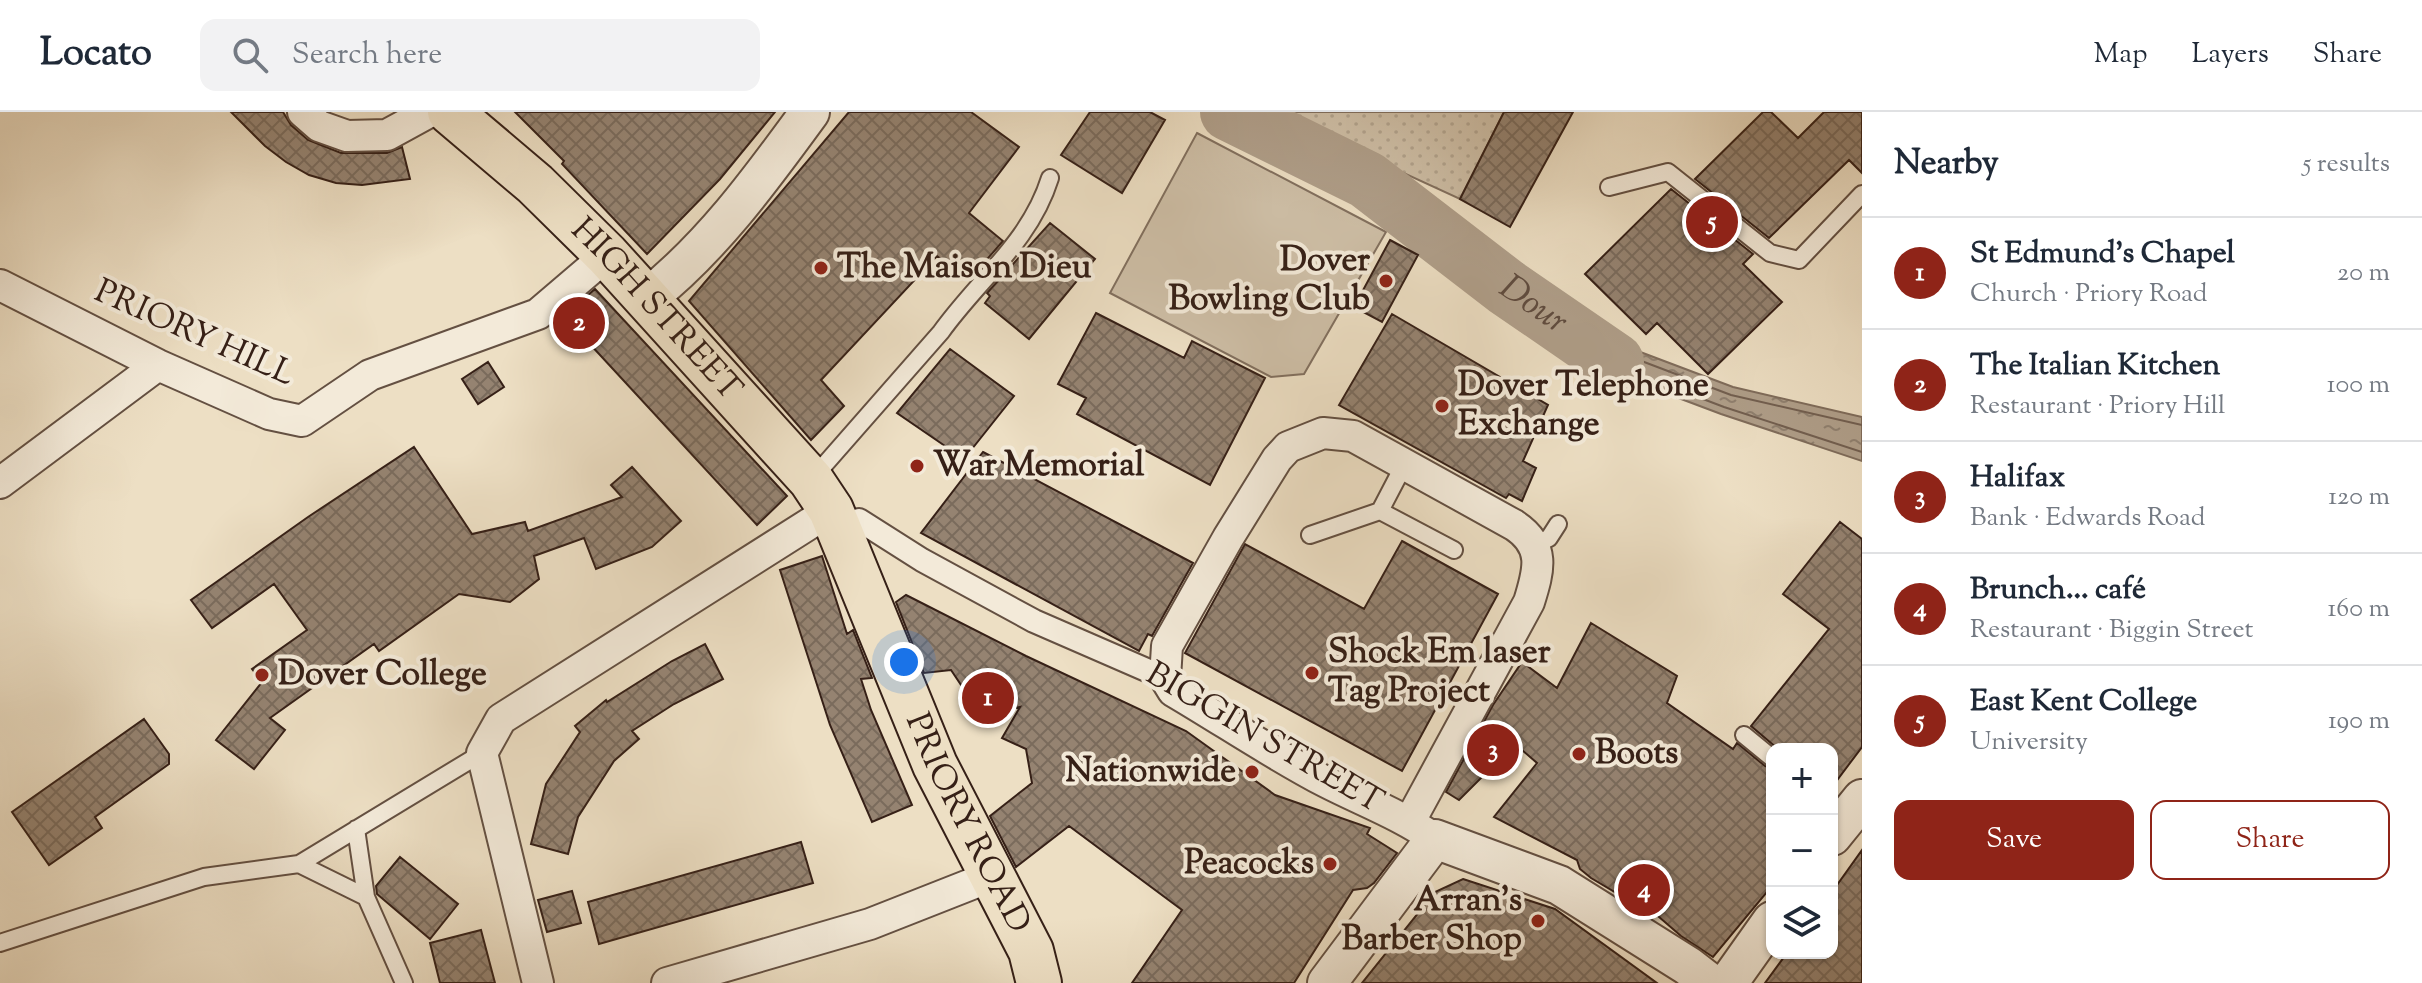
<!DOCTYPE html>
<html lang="en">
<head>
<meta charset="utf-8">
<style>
	:root { --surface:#fff; --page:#f2f2f3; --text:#1f2937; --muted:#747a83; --line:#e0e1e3; --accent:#8f2418 }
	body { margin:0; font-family:"Sorts Mill Goudy",serif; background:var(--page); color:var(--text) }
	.controls { position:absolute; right:24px; bottom:24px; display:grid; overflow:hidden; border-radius:16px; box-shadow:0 2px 6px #0004 }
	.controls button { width:72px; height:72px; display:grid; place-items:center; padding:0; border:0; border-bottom:2px solid var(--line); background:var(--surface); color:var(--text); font:40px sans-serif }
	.you { position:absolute; left:904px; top:550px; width:28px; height:28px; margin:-20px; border:6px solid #fff; border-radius:50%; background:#1a73e8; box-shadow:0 0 0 12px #1a73e833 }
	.badge { display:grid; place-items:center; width:52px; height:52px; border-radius:50%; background:var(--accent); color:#fff; font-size:26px; font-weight:700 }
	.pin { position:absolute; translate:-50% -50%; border:4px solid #fff; box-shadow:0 2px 8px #0006 }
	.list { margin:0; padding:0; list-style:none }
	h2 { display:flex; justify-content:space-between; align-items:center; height:104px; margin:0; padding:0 32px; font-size:34px }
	h2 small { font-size:26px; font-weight:400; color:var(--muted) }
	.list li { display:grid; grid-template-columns:52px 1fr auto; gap:24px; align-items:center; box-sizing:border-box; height:112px; padding:0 32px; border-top:2px solid var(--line) }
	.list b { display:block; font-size:30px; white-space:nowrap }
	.list p { margin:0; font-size:26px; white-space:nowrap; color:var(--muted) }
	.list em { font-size:26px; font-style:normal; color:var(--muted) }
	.actions { display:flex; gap:16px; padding:24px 32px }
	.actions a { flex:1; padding:18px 0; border:2px solid var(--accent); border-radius:16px; text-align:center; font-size:28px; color:var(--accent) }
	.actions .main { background:var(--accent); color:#fff }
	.icon { flex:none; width:44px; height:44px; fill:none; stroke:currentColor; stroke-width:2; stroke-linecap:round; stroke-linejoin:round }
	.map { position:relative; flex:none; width:1862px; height:871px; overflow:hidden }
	header { display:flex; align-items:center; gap:48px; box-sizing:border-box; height:112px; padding:0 40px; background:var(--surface); border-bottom:2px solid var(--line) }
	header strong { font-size:38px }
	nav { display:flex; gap:44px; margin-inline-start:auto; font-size:28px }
	.search { width:560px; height:72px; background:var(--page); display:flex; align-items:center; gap:20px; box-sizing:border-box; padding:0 28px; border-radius:16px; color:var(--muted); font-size:30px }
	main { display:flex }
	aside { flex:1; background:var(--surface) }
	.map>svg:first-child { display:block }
	.park { fill:url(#park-dots); stroke:#82705f; stroke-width:2 }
	.pitch { fill:#cebfa7; stroke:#82705f; stroke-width:2 }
	.water { fill:url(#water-ripples); stroke:#7f6c5b; stroke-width:2 }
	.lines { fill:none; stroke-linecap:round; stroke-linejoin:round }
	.shore { stroke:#725f50; stroke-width:2 }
	.river { stroke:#af9e89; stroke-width:58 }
	.building { fill:url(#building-cross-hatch); stroke:#362017; stroke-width:2 }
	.service-casing { stroke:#645042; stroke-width:20 }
	.pedestrian-casing { stroke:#645042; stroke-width:26 }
	.minor-casing { stroke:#645042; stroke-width:34 }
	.tertiary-casing { stroke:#645042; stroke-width:42 }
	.primary-casing { stroke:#362017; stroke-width:48 }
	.service { stroke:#f3ead9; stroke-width:16 }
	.pedestrian { stroke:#f3ead9; stroke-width:22 }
	.minor { stroke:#f3ead9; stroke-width:30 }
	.tertiary { stroke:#f3ead9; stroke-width:38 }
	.primary { stroke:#eddfc4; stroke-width:44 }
	.poi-dot { fill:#8f2418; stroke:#f3ead9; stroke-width:3 }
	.labels { text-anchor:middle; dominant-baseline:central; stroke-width:8; stroke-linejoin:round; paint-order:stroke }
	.poi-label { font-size:34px; font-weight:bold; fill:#362017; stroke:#f3ead9; text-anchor:start }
	.street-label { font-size:34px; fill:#362017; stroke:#f3ead9 }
	.water-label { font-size:36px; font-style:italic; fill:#604c3f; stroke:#f3ead9 }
</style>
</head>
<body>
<header>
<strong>Locato</strong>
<div class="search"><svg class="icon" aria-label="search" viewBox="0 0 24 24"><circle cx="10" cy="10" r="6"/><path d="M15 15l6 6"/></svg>Search here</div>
<nav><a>Map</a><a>Layers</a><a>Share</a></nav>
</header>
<main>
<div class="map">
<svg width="1862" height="871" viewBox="0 0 1862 871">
	<defs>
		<pattern id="park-dots" width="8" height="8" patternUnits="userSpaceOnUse" patternTransform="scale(2)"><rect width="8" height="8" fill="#cebfa7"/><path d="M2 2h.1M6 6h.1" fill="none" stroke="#b2a48f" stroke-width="1.8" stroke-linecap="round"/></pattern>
		<pattern id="water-ripples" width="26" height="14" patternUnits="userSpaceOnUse" patternTransform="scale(2)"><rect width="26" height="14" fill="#af9e89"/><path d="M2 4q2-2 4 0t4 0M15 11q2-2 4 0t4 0" fill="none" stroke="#8f806f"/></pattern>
		<pattern id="building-cross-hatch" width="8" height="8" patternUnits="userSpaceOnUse" patternTransform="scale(2)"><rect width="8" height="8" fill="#958371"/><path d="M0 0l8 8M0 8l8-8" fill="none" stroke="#7a6b5c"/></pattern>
	</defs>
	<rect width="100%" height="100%" fill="#eddfc4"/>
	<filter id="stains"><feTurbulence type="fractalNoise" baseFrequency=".0025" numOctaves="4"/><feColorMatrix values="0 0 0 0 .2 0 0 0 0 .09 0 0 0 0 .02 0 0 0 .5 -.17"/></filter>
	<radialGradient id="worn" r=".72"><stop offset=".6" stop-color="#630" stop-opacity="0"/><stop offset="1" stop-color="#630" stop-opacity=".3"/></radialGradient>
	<path class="park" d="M1271 0H1504L1460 87Z"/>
	<path class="pitch" d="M1197 21 1386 120 1304 262 1271 265 1110 181Z"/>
	<path class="water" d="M1274 0 1431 86 1635 238 1733 275 1862 305V349L1721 302 1636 270 1367 68 1223 1Z"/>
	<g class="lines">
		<path class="shore" d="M1862 313 1731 283 1631 245 1427 93 1421 95 1422 99 1640 263 1724 295 1862 340"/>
		<path class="river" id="s1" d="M1229 0 1367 68 1506 175 1615 250"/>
	</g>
	<path class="building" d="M231 0H283L291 13 308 28 341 41H387L402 35 410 67 362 73 336 71 309 63 286 50 265 34Z
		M515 0H775L720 67 647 142 562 52 564 49Z
		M849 0H971L1019 35 969 101 1003 129 969 168 937 144 821 268 844 294 811 328 689 189Z
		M1090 0H1150L1165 8 1122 81 1061 43Z
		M1504 0H1573L1510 115 1460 87Z
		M1763 0H1771L1798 26 1824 0H1862V61L1849 48 1769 126 1695 67Z
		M1671 77 1753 142 1743 152 1782 190 1708 262 1657 211 1646 222 1585 162Z
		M1050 111 1095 147 1029 227 985 191 990 184 987 181Z
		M1390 128 1418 143 1382 210 1354 195Z
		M595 177 787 384 757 413 564 204Z
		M1096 201 1184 246 1192 229 1265 266 1210 373 1077 302 1086 286 1058 272Z
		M1392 202 1548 293 1523 349 1536 356 1522 389 1509 382 1506 386 1339 293Z
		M950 237 1014 284 964 347 897 301Z
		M488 250 504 275 478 292 462 267Z
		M414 335 472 422 525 410 528 419 622 385 611 373 632 355 681 409 652 435 596 457 584 426 534 444 539 467 510 490 459 482 379 539 374 532 270 606 285 618 254 657 216 628 262 570 252 557 307 518 274 472 212 516 191 488 308 405Z
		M983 340 1193 451 1152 524 1148 522 1139 539 921 421Z
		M1840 410 1862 427V635L1832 675V637H1778L1751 614 1829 517 1783 482Z
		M1402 429 1498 482 1402 659 1185 541 1245 432 1364 497Z
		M822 444 847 522 853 518 872 566 861 567 871 598 912 693 872 710 830 613 780 458Z
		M906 483 1026 544 1186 619 1275 683 1370 716 1367 722 1397 741 1374 771 1367 776 1353 778 1294 871H1132L1182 798 1069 714 1016 755 990 704 1032 671 1026 637 1002 626 1020 595 970 606 963 576 951 558 924 561 896 490Z
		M1591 511 1677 564 1667 591 1733 637 1737 631 1765 654 1772 657V774L1713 845 1681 824 1644 792 1640 795 1591 766 1580 757 1577 748 1494 705 1537 651 1515 632 1459 688 1446 680 1493 593 1522 550 1557 576Z
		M705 532 723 567 674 592 632 619 639 627 614 649 578 705 568 742 531 732 546 672 580 620 575 614 606 588 607 590 672 549Z
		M144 607 169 642V652L95 705 102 716 49 753 12 700Z
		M801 730 813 771 599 832 588 790Z
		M1862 738V871H1765L1787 841H1832V780Z
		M400 745 458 792 430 827 377 782 376 774Z
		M1463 767 1555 797 1657 871H1362L1435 780Z
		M572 779 581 811 547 820 538 788Z
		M481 818 495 871H440L430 831Z"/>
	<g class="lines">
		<g class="service-casing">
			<path id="service" d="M1609 75 1668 60 1770 141 1799 148 1862 82
				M1404 353 1380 399 1454 438
				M812 367 941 220C979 167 1030 130 1050 66
				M1310 423 1380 399
				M1535 433 1549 426 1558 412
				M1744 623 1772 646
				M356 717 366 785
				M299 752 366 785 404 871
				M0 831 204 765 299 752 482 641"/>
		</g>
		<g class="pedestrian-casing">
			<path id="pedestrian" d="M840 416 859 408 922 448 1034 509 1165 566"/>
		</g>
		<g class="minor-casing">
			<path id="minor" d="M303 0 319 14 347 24 387 23 429 0
				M0 173 158 253 269 302 302 309 370 263 538 202 607 143
				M0 371 158 253
				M1410 709 1529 490C1539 458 1546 434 1514 413L1353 324 1323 321 1288 335 1277 347 1228 426 1167 534 1165 566 1173 579C1224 609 1274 643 1326 670 1363 689 1401 703 1435 727
				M538 871 482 641 501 607 831 398
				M667 871 870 812 992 764"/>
		</g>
		<g class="tertiary-casing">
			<path id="tertiary" d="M646 187C712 135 761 67 810 0
				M1832 724 1862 687
				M1327 871 1435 727 1559 773 1688 854 1710 871
				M1728 871 1772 809"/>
		</g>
		<g class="primary-casing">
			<g id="primary">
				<path id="s2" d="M450 0 535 72 607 143 811 368 831 398 935 653 1031 839 1039 871"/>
			</g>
		</g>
		<use href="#service" class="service"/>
		<use href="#pedestrian" class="pedestrian"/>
		<use href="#minor" class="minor"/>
		<use href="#tertiary" class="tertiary"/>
		<use href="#primary" class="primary"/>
	</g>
	<g class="poi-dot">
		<circle cx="821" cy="156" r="8"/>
		<circle cx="1386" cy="169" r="8"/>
		<circle cx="1442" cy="294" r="8"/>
		<circle cx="917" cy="354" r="8"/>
		<circle cx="1312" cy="561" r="8"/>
		<circle cx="262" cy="563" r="8"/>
		<circle cx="1579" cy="642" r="8"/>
		<circle cx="1252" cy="660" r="8"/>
		<circle cx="1330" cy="752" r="8"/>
		<circle cx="1538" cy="809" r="8"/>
	</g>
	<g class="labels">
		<g class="poi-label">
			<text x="1370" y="149" text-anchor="end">Dover<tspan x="1370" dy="39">Bowling Club</tspan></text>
			<text x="837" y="156">The Maison Dieu</text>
			<text x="1458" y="274">Dover Telephone<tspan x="1458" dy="39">Exchange</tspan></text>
			<text x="933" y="354">War Memorial</text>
			<text x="1328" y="541">Shock Em laser<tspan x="1328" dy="39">Tag Project</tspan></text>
			<text x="278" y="563">Dover College</text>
			<text x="1595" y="642">Boots</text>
			<text x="1236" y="660" text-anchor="end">Nationwide</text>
			<text x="1314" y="752" text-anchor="end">Peacocks</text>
			<text x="1522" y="789" text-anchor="end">Arran's<tspan x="1522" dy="39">Barber Shop</tspan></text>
		</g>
		<g class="street-label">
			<text stroke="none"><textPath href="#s2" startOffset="286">HIGH STREET</textPath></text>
			<text transform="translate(194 222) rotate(24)">PRIORY HILL</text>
			<text transform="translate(1264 627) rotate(30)">BIGGIN STREET</text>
			<text stroke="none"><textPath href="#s2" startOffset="894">PRIORY ROAD</textPath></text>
		</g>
		<g class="water-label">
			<text stroke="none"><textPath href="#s1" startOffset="362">Dour</textPath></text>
		</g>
	</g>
	<rect width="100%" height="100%" filter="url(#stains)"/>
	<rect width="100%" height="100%" fill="url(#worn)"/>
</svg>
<div class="controls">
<button>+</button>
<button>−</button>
<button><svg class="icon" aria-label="layers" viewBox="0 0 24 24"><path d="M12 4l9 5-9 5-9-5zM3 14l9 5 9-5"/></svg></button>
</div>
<div class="you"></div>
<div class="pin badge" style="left:988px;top:586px">1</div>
<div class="pin badge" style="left:579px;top:211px">2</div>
<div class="pin badge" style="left:1493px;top:638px">3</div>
<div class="pin badge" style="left:1644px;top:778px">4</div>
<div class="pin badge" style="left:1712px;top:110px">5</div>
</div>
<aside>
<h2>Nearby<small>5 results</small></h2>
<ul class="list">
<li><span class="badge">1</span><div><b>St Edmund's Chapel</b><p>Church · Priory Road</p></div><em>20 m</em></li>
<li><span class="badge">2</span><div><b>The Italian Kitchen</b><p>Restaurant · Priory Hill</p></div><em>100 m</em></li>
<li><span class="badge">3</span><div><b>Halifax</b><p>Bank · Edwards Road</p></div><em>120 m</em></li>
<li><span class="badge">4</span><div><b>Brunch... café</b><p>Restaurant · Biggin Street</p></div><em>160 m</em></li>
<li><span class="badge">5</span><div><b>East Kent College</b><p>University</p></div><em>190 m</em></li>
</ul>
<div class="actions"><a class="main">Save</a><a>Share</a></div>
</aside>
</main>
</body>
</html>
